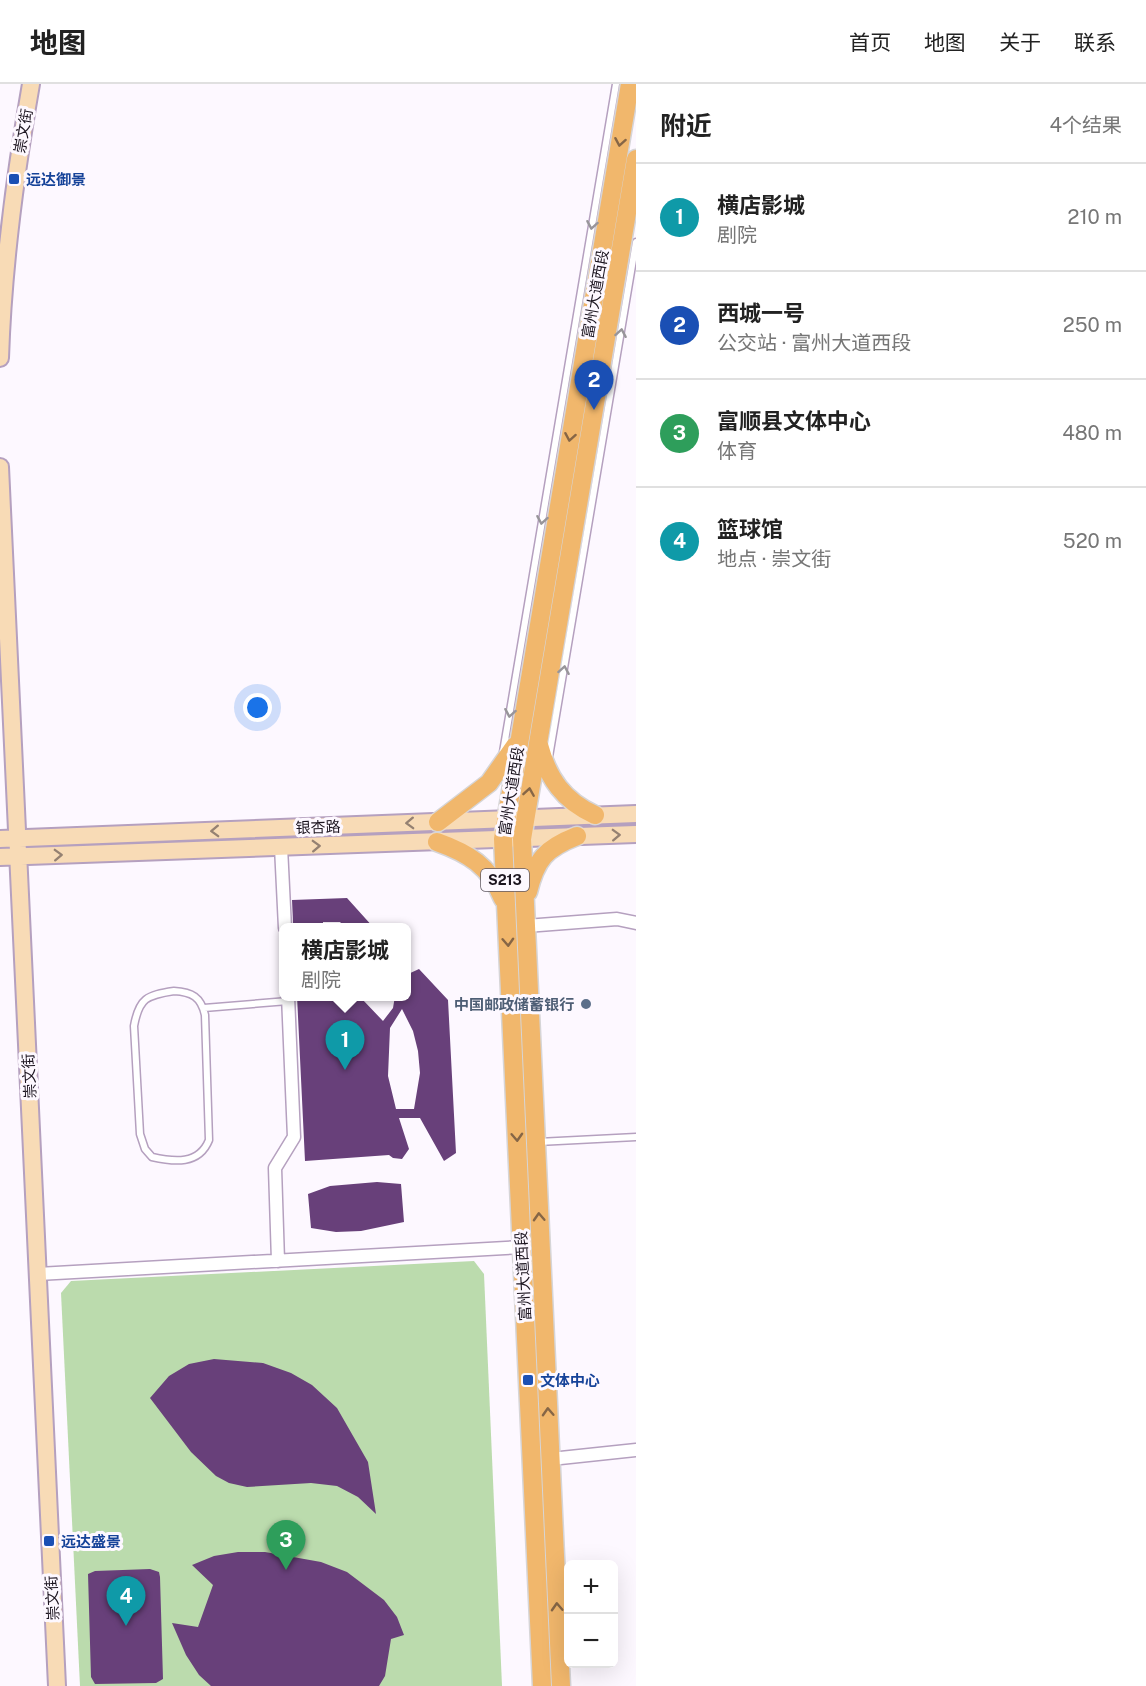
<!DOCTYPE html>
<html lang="zh">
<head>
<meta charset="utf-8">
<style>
	:root { --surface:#fff; --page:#f6f6f6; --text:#222; --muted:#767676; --line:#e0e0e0; --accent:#6b42bb }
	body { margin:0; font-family:"Public Sans","Noto Sans SC",sans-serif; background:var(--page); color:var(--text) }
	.controls { position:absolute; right:18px; bottom:18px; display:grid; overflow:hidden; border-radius:9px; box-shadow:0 6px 24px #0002 }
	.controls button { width:54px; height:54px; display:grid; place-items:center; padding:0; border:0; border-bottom:2px solid var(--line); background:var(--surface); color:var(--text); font:30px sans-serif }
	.you { position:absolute; left:258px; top:624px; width:21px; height:21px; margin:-15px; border:4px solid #fff; border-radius:50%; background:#1a73e8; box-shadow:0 0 0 9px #1a73e833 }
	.badge { display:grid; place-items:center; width:39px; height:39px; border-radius:50%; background:var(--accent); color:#fff; font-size:20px; font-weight:700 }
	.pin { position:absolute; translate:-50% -50px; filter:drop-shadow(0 2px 3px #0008) }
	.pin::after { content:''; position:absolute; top:32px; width:21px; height:18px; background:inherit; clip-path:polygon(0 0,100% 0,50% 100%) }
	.popup { position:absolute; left:279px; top:839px; width:132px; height:78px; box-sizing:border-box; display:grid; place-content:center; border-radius:9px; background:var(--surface); filter:drop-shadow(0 2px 4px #0005); font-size:20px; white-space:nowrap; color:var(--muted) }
	.popup b { font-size:22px; color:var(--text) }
	.popup::after { content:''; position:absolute; left:50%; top:100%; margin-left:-12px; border:12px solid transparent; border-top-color:var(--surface) }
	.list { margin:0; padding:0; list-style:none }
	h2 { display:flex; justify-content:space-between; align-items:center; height:78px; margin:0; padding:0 24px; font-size:26px }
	h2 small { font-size:20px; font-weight:400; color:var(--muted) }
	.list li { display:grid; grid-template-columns:39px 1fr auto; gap:18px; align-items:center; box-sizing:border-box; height:108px; padding:0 24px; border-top:2px solid var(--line) }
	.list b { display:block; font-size:22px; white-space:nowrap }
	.list p { margin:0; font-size:20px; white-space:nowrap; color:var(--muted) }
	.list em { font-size:20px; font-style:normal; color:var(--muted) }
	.map { position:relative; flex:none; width:636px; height:1602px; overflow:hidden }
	header { display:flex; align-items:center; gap:36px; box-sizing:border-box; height:84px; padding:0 30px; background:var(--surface); border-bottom:2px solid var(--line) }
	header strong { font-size:28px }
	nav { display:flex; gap:33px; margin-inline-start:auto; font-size:21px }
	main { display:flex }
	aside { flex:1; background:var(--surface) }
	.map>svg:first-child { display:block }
	.green { fill:#bbdbad }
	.building { fill:#68407a; fill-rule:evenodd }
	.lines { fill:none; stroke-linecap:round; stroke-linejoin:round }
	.lane-casing { stroke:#b5a0bf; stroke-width:9 }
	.street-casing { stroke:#b5a0bf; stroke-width:15 }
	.secondary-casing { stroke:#b5a0bf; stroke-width:20 }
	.primary-casing { stroke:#d6d5d7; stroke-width:21 }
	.lane { stroke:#fff; stroke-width:6 }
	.street { stroke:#fff; stroke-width:12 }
	.secondary { stroke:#f8dbb6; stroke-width:16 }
	.primary { stroke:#f1b76c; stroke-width:18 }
	.oneway { stroke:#866646 }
	.oneway2 { stroke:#98959a }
	.oneway3 { stroke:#958172 }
	.transit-dot { fill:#1a4fb4; stroke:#fdf8ff; stroke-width:2 }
	.service-dot { fill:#5c6f8a; stroke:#fdf8ff; stroke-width:2 }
	.labels { text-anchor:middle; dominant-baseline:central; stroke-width:6; stroke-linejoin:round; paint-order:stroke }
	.shield { fill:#fdf8ff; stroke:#5f5862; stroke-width:1.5 }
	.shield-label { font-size:14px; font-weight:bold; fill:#1b141f }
	.street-label { font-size:15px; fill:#1b141f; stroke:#fdf8ff }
	.transit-label { font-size:15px; font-weight:bold; fill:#164399; stroke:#fdf8ff; text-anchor:start }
	.service-label { font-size:15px; font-weight:bold; fill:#4e5e75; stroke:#fdf8ff; text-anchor:end }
</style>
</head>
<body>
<header>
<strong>地图</strong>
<nav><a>首页</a><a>地图</a><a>关于</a><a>联系</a></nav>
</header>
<main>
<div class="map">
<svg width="636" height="1602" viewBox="0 0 636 1602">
	<rect width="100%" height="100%" fill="#fdf8ff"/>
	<path class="green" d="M474 1177 484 1190 502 1602H80L61 1209 71 1197Z"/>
	<path class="building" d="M347 814 374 844H346L340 838H323V844H298L293 839 292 816Z
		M419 885 448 916 456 1069 444 1077 420 1034H399L409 1065 402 1075 393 1074 389 1071 305 1077 297 912H362V915L383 937 393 924 395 912H406V891ZM402 925 413 947 418 967 420 989 414 1025H396L388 992 390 944Z
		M377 1098 401 1100 404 1138 361 1147 336 1148 311 1144 308 1110 330 1102Z
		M214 1275 263 1279 291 1289 312 1301 337 1324 368 1378 376 1430 358 1413 337 1402 311 1399 247 1403 229 1399 216 1392 191 1368 150 1314 169 1292 189 1280Z
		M238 1468H265L321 1478 347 1488 384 1516 397 1533 404 1551 391 1555 385 1592 379 1602H211L199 1591 186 1571 172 1539 198 1543 213 1501 192 1481 214 1472Z
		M150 1485 159 1488 160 1493 163 1595 156 1599 95 1600 91 1593 88 1490 95 1487Z"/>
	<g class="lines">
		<g class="lane-casing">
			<path id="lane" d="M503 668 616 0
				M549 673 636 158
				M174 907C192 908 201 913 205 931L209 1056C199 1081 174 1078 152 1073L145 1065 140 1050 134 942C139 914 147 911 174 907Z
				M204 924 288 917
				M538 1058 636 1053"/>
		</g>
		<g class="street-casing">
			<path id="street" d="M281 763 285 844
				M526 842 617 835 636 839
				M278 1177 275 1084 294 1053 288 912
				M38 1190 522 1163
				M551 1375 636 1366"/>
		</g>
		<g class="secondary-casing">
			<path id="secondary" d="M0 274C3 181 15 91 31 0
				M0 383 57 1602
				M0 755 636 730
				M0 773 636 750"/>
		</g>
		<g class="primary-casing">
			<path id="primary" d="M539 661C548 695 564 717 595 731
				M438 738 489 699 515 662
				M437 758C468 769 490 782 503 815
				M528 808C536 775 546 764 577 752
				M542 1602 503 755 630 0
				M561 1602 522 755 636 75"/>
		</g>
		<use href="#lane" class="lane"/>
		<use href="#street" class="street"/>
		<use href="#secondary" class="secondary"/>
		<use href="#primary" class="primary"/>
	</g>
	<defs><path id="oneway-chevron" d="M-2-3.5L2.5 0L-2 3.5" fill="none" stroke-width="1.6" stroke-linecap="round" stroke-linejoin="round" transform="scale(1.5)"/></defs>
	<g class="oneway">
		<use href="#oneway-chevron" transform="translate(620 58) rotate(100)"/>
		<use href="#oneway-chevron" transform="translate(570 353) rotate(100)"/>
		<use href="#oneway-chevron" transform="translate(529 708) rotate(-81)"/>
		<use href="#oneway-chevron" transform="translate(508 858) rotate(87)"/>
		<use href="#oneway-chevron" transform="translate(517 1053) rotate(87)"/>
		<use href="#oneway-chevron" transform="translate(539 1133) rotate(-93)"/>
		<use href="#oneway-chevron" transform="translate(548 1328) rotate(-93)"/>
		<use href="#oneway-chevron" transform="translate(557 1523) rotate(-93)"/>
	</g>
	<g class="oneway2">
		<use href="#oneway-chevron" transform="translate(592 141) rotate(100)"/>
		<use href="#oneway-chevron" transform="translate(621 249) rotate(-80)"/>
		<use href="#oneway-chevron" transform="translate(542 436) rotate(100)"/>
		<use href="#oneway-chevron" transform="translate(564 586) rotate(-80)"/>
		<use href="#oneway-chevron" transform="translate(510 629) rotate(100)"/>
	</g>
	<g class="oneway3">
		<use href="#oneway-chevron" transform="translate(410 739) rotate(178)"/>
		<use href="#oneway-chevron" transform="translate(215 747) rotate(178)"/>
		<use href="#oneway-chevron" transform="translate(616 751) rotate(-2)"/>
		<use href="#oneway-chevron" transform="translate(316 762) rotate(-2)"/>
		<use href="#oneway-chevron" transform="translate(58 771) rotate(-2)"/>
	</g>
	<g class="transit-dot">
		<rect x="8" y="89" width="12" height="12" rx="3"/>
		<rect x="522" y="1290" width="12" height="12" rx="3"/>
		<rect x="43" y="1451" width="12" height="12" rx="3"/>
	</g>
	<circle class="service-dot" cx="586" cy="920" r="6"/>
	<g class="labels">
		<rect class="shield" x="481" y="785" width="48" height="22" rx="4.5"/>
		<g class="shield-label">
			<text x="505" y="796">S213</text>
		</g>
		<g class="street-label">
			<text transform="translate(23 47) rotate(-80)">崇文街</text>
			<text transform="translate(595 210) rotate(-80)">富州大道西段</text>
			<text transform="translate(511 707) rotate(-81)">富州大道西段</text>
			<text transform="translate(318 743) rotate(-2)">银杏路</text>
			<text transform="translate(29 992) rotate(-93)">崇文街</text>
			<text transform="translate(523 1192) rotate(-93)">富州大道西段</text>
			<text transform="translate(52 1514) rotate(-93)">崇文街</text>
		</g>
		<g class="transit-label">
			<text x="26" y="95">远达御景</text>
			<text x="540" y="1296">文体中心</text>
			<text x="61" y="1457">远达盛景</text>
		</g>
		<g class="service-label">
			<text x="574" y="920">中国邮政储蓄银行</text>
		</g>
	</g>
</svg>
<div class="controls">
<button>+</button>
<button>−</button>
</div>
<div class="you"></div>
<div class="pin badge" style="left:345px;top:986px;background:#0f9aa8">1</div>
<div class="popup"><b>横店影城</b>剧院</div>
<div class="pin badge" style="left:594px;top:326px;background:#1a4fb4">2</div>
<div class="pin badge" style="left:286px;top:1486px;background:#2e9e5b">3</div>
<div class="pin badge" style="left:126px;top:1542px;background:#0f9aa8">4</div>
</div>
<aside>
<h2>附近<small>4个结果</small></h2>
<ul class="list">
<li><span class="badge" style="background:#0f9aa8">1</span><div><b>横店影城</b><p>剧院</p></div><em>210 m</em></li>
<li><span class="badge" style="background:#1a4fb4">2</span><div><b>西城一号</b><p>公交站 · 富州大道西段</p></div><em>250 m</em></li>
<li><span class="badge" style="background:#2e9e5b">3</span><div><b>富顺县文体中心</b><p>体育</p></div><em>480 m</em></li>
<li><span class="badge" style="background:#0f9aa8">4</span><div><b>篮球馆</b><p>地点 · 崇文街</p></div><em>520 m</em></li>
</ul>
</aside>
</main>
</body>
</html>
